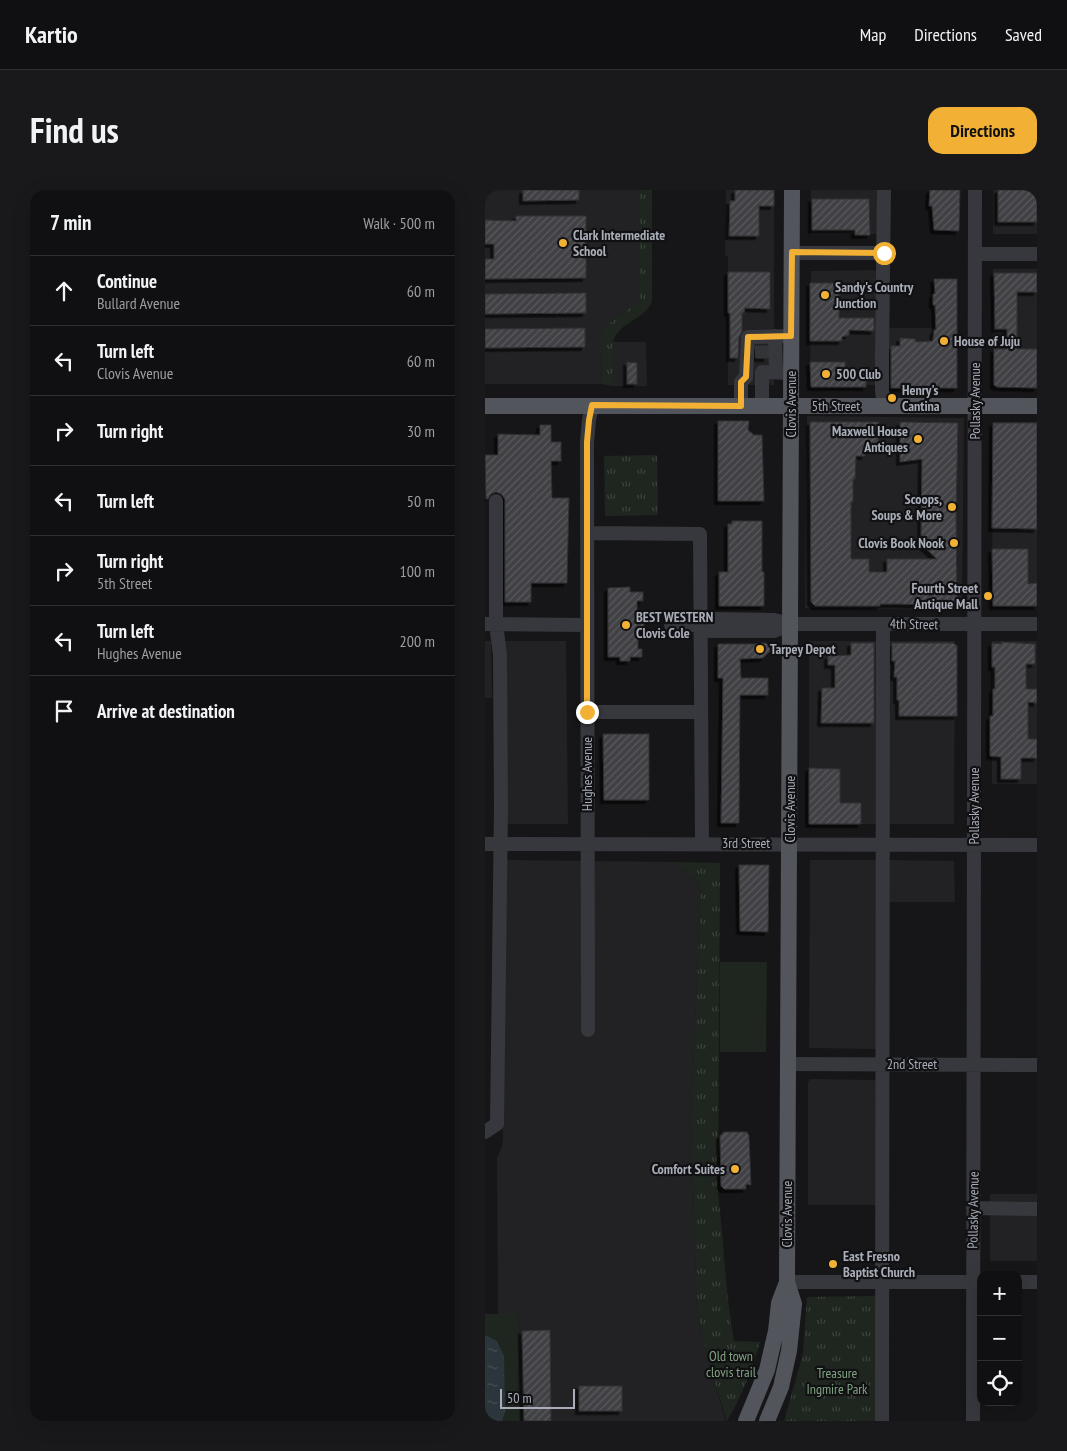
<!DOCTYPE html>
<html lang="en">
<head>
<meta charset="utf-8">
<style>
	:root { --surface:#101012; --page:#19191b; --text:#f1f3f6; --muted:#9c9d9f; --line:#303032; --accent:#f2b134 }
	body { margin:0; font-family:"PT Sans Narrow",sans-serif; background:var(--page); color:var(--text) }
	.controls { position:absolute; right:15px; bottom:15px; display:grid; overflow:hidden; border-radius:10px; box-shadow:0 5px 20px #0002 }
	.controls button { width:45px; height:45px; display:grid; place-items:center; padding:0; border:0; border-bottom:1px solid var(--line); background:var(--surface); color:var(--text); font:25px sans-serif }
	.scale { position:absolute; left:15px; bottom:12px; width:75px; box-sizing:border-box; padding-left:5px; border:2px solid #a8adb8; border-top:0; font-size:14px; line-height:18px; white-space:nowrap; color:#a8adb8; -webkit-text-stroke:4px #111113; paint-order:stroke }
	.stop { position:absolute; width:15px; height:15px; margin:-11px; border:4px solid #f2b134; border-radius:50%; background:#fff }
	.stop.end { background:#f2b134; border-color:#fff; box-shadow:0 1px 5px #0008 }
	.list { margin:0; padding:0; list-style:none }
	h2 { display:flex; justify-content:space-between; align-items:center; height:65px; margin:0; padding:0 20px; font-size:21px }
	h2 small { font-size:16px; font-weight:400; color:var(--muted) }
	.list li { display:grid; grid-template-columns:32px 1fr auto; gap:15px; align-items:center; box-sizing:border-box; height:70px; padding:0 20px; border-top:1px solid var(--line) }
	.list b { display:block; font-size:19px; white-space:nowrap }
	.list p { margin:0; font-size:16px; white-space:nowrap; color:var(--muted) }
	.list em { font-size:16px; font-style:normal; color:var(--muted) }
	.icon { flex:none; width:28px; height:28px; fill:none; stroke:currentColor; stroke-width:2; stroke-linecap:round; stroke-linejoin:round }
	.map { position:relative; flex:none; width:552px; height:1231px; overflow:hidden; border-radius:15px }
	header { display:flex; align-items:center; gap:30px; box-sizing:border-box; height:70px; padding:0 25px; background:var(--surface); border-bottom:1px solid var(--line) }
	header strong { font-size:24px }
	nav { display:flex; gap:28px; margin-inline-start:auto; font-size:18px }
	.intro { display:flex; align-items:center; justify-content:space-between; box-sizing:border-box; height:120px; padding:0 30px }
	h1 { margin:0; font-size:35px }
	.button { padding:12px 22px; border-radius:15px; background:var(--accent); color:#111; font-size:18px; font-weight:700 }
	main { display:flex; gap:30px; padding:0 30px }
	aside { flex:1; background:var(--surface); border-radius:15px; box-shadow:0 5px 20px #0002 }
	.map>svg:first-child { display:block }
	.built { fill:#222225 }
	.green { fill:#1e261f }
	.park { fill:url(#park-tufts) }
	.water { fill:url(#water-ripples) }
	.building { fill:url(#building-hatch); stroke:#303034; filter:url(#shadow) }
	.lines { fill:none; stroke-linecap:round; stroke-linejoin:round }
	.minor-tunnel { stroke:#333438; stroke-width:14; stroke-dasharray:14 7; stroke-linecap:butt }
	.minor { stroke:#37383d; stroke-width:14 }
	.major { stroke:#53555c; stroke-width:16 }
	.route { stroke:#f2b134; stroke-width:6 }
	.poi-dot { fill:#f2b134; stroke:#111113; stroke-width:2 }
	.labels { text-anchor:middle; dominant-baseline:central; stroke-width:4.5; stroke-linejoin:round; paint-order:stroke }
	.poi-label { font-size:14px; font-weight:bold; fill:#a8adb8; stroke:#111113; text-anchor:start }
	.street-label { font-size:14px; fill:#a8adb8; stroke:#111113 }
	.park-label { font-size:14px; fill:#7fa381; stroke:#111113 }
</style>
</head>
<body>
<header>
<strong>Kartio</strong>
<nav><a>Map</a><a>Directions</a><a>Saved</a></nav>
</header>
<div class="intro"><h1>Find us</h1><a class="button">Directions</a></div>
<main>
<aside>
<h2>7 min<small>Walk · 500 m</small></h2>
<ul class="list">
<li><svg class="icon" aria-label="ahead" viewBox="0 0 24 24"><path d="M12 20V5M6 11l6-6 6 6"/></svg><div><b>Continue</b><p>Bullard Avenue</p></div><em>60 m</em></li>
<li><svg class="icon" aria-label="left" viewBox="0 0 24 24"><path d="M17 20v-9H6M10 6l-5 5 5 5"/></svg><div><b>Turn left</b><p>Clovis Avenue</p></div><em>60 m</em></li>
<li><svg class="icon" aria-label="right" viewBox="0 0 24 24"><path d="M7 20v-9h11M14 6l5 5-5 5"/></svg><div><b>Turn right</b></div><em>30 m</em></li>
<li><svg class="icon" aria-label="left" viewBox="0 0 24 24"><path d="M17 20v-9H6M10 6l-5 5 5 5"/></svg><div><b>Turn left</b></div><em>50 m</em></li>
<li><svg class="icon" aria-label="right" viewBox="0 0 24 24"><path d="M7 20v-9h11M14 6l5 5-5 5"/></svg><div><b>Turn right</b><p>5th Street</p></div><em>100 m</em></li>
<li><svg class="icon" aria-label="left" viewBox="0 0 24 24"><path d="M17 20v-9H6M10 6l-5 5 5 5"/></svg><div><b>Turn left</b><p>Hughes Avenue</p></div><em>200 m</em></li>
<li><svg class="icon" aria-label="arrive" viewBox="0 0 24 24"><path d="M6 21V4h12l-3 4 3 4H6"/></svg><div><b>Arrive at destination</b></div></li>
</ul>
</aside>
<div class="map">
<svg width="552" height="1231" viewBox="0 0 552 1231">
	<defs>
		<pattern id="park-tufts" width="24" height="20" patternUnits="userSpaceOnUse" patternTransform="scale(1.25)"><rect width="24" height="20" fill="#1e261f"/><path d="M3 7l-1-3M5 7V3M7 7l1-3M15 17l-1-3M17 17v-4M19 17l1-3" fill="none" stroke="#3c433d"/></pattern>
		<pattern id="water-ripples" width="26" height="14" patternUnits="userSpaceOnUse" patternTransform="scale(1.25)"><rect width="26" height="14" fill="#2c353c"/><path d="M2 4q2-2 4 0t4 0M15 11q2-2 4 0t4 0" fill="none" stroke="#485056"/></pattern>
		<pattern id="building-hatch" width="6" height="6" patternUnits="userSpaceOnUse" patternTransform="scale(1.25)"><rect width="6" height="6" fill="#404145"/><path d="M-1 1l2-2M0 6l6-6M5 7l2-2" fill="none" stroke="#595a5e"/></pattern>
		<filter id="shadow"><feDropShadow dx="-3.5" dy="3.5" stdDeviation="0" flood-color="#0009"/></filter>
	</defs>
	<rect width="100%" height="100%" fill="#161618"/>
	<path class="built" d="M0 0H155V106L153 112 124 134 116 152 117 194H0Z
		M241 0H289V195H243V66L240 65Z
		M326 0H394V44L326 45Z
		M508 0H552V44H508Z
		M508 79H552V196H508Z
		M394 80V195H325L326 81Z
		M403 138H472L471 196 403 195Z
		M128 152H161L162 196H128Z
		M322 226 479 228 477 420 320 418Z
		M508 232H552V415H507Z
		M0 451H6L7 508H0Z
		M13 451H81L83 634H14Z
		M324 451H393L392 634H324Z
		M402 451H470L469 634H401Z
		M507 451H552V594H507Z
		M14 670 191 672 216 696 206 928 212 1123 225 1178 241 1231H34L33 1124H13L12 968 17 956 18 948Z
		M325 670H392L391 859 324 858Z
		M401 670 469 671 470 712H401Z
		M325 889 391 890V1015H323V892Z
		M505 1004H552V1071H505Z"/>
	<path class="green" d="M235 772H282L281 862H235Z
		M0 1124H33L34 1231H0Z"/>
	<path class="park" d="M155 0H167V110C161 131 133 131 128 152V196L117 194 116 152 118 143 124 134 153 112 155 106Z
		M172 265 173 325 120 326 119 266Z
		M191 672 235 673 233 1003C239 1052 240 1102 249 1151L275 1152C267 1180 257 1206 242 1231L225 1178 212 1123 206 928 216 696Z
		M393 1106V1231H299L318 1164 322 1107Z"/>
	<path class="water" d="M0 1145 12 1151 19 1166 20 1222 17 1231H0Z"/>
	<path class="building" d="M38 0H94V10L38 11Z
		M250 0H289V16H274V46H244L245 11H250Z
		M445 0H475L474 41 449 40 447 16H444Z
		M513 0H552V32H513Z
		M327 9H384L385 45H370V40H327Z
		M31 26H101V88L0 89V69H9V54H0V30L31 31Z
		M243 82H285V119L260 118 259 123H257V141L254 147 253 168H245V123H243Z
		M509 83H552V102H532V159H552V198L512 197 509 195V159H522V139H510Z
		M449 89H472V198H406V156H415V148L430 149 431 152 448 151 449 140H451L450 115H448V104H450Z
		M325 93H354V128H389V141L364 140V145L357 147V151H325Z
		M101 103V123L0 124V104Z
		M100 138V157L0 158V139Z
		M271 156H282V168H271Z
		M142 172 152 173V194H142Z
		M325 172H360V183H381V197H326Z
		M233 231H264L263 240 269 245H277L279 311H233Z
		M325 232H394L393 259H380V266H371L370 289H368V312H366V369H384V382H402V369H452L436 354 437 269 415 272V232L473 233 471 323 472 414 469 416 414 414H395V416H330L326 412Z
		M508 233H552V339L507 338Z
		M55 235H66V252H76V271H66L67 308H84L82 393H46V412H20V309L16 304 11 302 6 304 3 309H1L0 265H13V244L55 245Z
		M247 331H277V382H279V416H234V382H243V334H247Z
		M507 359H543V394L552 393V416H508Z
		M145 397V402H158V411H152V430H159V441H153V459H157V467H145V471H135V467H123V398Z
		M516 452 550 454V474H541V499H552V513L543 512V549H552V568H536V589H516V567L505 566V526H508V499H510V477H507V453L517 454Z
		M276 453H281L285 457V461L278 468 255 469 256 488H283V505H255L254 633H236L238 488H233V454H275Z
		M366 453H389V533H336L337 498H350V475H343V466L366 465Z
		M407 453H468L472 456V526H414V510H412V487H409L410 471H407Z
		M118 544H164V610H119Z
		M324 578 355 579V613H376V634H324Z
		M254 675H284L283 742 255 741Z
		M239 942H262L264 946 266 995 261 994V999H239L236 996 235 946Z
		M65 1140 66 1231H39L37 1141Z
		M94 1196H137V1221H94Z"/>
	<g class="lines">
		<path class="minor-tunnel" d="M277 156V168"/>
		<path class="minor" d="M307 63H399
			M490 64H552
			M290 146 291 182
			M256 216V192L261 187 263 147 306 146
			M277 216V182L306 183
			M399 216 397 200V167L399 0
			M102 343 215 344 217 654
			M0 434 102 435
			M186 435H215L225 429 289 430 306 434H552
			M215 435 225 441H289L306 434
			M102 522H216
			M0 654 552 655
			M103 840 102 252 104 230 107 215
			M303 874 552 875
			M0 942 12 934 16 618 15 465 11 434V311
			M488 1018 552 1019
			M302 1092H495
			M533 1092H552
			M397 1231 398 434
			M488 1231 490 0"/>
		<path class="major" d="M0 216H552
			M261 1231 282 1180 291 1141 294 1113 302 1092 307 0
			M282 1231 296 1197 304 1161 309 1114 302 1092"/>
	</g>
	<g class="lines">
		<path class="route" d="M102 522V252L104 230 107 215 256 216V192L261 187 263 147 306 146 307 62 399 63"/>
	</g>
	<g class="poi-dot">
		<circle cx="78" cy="53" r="5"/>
		<circle cx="340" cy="105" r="5"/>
		<circle cx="459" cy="151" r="5"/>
		<circle cx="341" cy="184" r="5"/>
		<circle cx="407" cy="208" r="5"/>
		<circle cx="433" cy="249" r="5"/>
		<circle cx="467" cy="317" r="5"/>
		<circle cx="469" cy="353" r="5"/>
		<circle cx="503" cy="406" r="5"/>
		<circle cx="141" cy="435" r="5"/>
		<circle cx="275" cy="459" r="5"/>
		<circle cx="250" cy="979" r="5"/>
		<circle cx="348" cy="1074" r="5"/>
	</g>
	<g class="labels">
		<g class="poi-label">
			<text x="88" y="45">Clark Intermediate<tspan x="88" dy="16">School</tspan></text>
			<text x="350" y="97">Sandy's Country<tspan x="350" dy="16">Junction</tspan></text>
			<text x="469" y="151">House of Juju</text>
			<text x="351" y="184">500 Club</text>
			<text x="417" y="200">Henry's<tspan x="417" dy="16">Cantina</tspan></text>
			<text x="423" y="241" text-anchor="end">Maxwell House<tspan x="423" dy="16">Antiques</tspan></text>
			<text x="457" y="309" text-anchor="end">Scoops,<tspan x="457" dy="16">Soups &amp; More</tspan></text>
			<text x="459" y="353" text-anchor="end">Clovis Book Nook</text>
			<text x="493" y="398" text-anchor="end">Fourth Street<tspan x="493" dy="16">Antique Mall</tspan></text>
			<text x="151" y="427">BEST WESTERN<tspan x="151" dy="16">Clovis Cole</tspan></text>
			<text x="285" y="459">Tarpey Depot</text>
			<text x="240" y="979" text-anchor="end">Comfort Suites</text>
			<text x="358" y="1066">East Fresno<tspan x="358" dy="16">Baptist Church</tspan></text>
		</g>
		<g class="street-label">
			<text transform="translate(490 211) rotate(-90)">Pollasky Avenue</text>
			<text transform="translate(306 214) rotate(-90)">Clovis Avenue</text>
			<text x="351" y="216">5th Street</text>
			<text transform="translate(429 434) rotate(1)">4th Street</text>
			<text transform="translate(102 584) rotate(-90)">Hughes Avenue</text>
			<text transform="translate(489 616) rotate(-90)">Pollasky Avenue</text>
			<text transform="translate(305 619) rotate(-90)">Clovis Avenue</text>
			<text x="261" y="653">3rd Street</text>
			<text x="427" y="874">2nd Street</text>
			<text transform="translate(488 1020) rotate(-89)">Pollasky Avenue</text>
			<text transform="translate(302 1024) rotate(-90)">Clovis Avenue</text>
		</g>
		<g class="park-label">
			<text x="246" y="1166">Old town<tspan x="246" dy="16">clovis trail</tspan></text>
			<text x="352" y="1183">Treasure<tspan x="352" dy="16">Ingmire Park</tspan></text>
		</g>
	</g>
</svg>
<div class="controls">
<button>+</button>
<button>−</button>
<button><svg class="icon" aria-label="locate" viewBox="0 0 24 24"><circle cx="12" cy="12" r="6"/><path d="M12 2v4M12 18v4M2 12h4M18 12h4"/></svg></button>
</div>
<div class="scale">50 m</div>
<div class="stop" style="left:399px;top:63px"></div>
<div class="stop end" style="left:102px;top:522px"></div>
</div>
</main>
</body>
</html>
